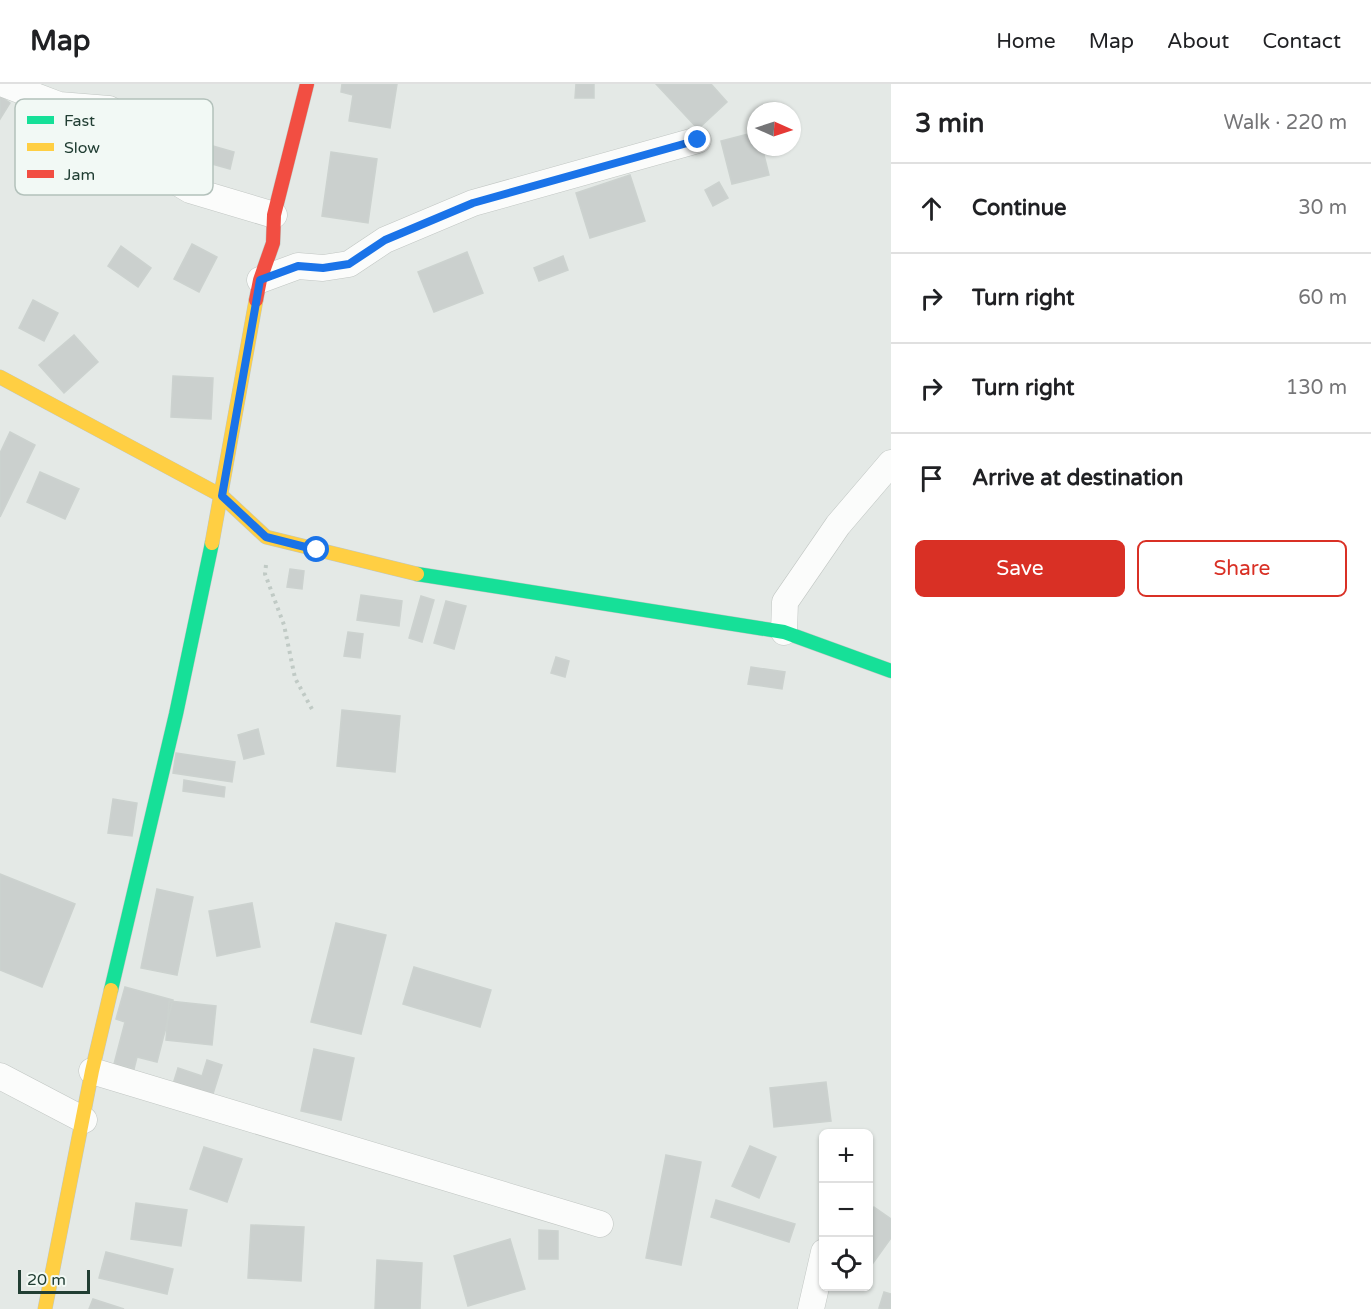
<!DOCTYPE html>
<html lang="en">
<head>
<meta charset="utf-8">
<style>
	:root { --surface:#fff; --page:#f6f6f6; --text:#202124; --muted:#757577; --line:#e0e0e0; --accent:#d93025 }
	body { margin:0; font-family:"Varela Round",sans-serif; background:var(--page); color:var(--text) }
	.controls { position:absolute; right:18px; bottom:18px; display:grid; overflow:hidden; border-radius:9px; box-shadow:0 2px 4px #0004 }
	.controls button { width:54px; height:54px; display:grid; place-items:center; padding:0; border:0; border-bottom:2px solid var(--line); background:var(--surface); color:var(--text); font:30px sans-serif }
	.compass { position:absolute; left:747px; top:18px; width:54px; height:54px; border-radius:50%; background:var(--surface); box-shadow:0 2px 4px #0004; rotate:93deg }
	.scale { position:absolute; left:18px; bottom:15px; width:72px; box-sizing:border-box; padding-left:6px; border:3px solid #213e33; border-top:0; font-size:16px; line-height:21px; white-space:nowrap; color:#213e33; -webkit-text-stroke:4px #f2f9f5; paint-order:stroke }
	.stop { position:absolute; width:18px; height:18px; margin:-14px; border:4px solid #1a73e8; border-radius:50%; background:#fff }
	.stop.end { background:#1a73e8; border-color:#fff; box-shadow:0 2px 6px #0008 }
	.list { margin:0; padding:0; list-style:none }
	h2 { display:flex; justify-content:space-between; align-items:center; height:78px; margin:0; padding:0 24px; font-size:26px }
	h2 small { font-size:20px; font-weight:400; color:var(--muted) }
	.list li { display:grid; grid-template-columns:39px 1fr auto; gap:18px; align-items:center; box-sizing:border-box; height:90px; padding:0 24px; border-top:2px solid var(--line) }
	.list b { display:block; font-size:22px; white-space:nowrap }
	.list em { font-size:20px; font-style:normal; color:var(--muted) }
	.actions { display:flex; gap:12px; padding:18px 24px }
	.actions a { flex:1; padding:14px 0; border:2px solid var(--accent); border-radius:9px; text-align:center; font-size:21px; color:var(--accent) }
	.actions .main { background:var(--accent); color:#fff }
	.icon { flex:none; width:33px; height:33px; fill:none; stroke:currentColor; stroke-width:2; stroke-linecap:round; stroke-linejoin:round }
	.map { position:relative; flex:none; width:891px; height:1225px; overflow:hidden }
	header { display:flex; align-items:center; gap:36px; box-sizing:border-box; height:84px; padding:0 30px; background:var(--surface); border-bottom:2px solid var(--line) }
	header strong { font-size:28px }
	nav { display:flex; gap:33px; margin-inline-start:auto; font-size:21px }
	main { display:flex }
	aside { flex:1; background:var(--surface) }
	.map>svg:first-child { display:block }
	.building { fill:#cbd0ce; stroke:#ccd2cf; stroke-width:1.5 }
	.lines { fill:none; stroke-linecap:round; stroke-linejoin:round }
	.street-casing { stroke:#c1c6c3; stroke-width:27 }
	.fast-casing { stroke:#bfc7c3; stroke-width:15 }
	.slow-casing { stroke:#bfc7c3; stroke-width:15 }
	.jam-casing { stroke:#bfc7c3; stroke-width:15 }
	.path { stroke:#c0cac5; stroke-width:4; stroke-dasharray:3 4.5; stroke-linecap:butt }
	.street { stroke:#fbfcfb; stroke-width:26 }
	.fast { stroke:#16e098; stroke-width:14 }
	.slow { stroke:#ffcf43; stroke-width:14 }
	.jam { stroke:#f24e42; stroke-width:14 }
	.route { stroke:#1a73e8; stroke-width:8 }
	.key { fill:#f2f9f5; stroke:#b3c1bb; stroke-width:1.5 }
	.key-label { font-size:16px; fill:#213e33 }
</style>
</head>
<body>
<header>
<strong>Map</strong>
<nav><a>Home</a><a>Map</a><a>About</a><a>Contact</a></nav>
</header>
<main>
<div class="map">
<svg width="891" height="1225" viewBox="0 0 891 1225">
	<rect width="100%" height="100%" fill="#e4e9e6"/>
	<path class="building" d="M342 0H397L390 44 349 37 353 11 341 8Z
		M576 0H594V14H575Z
		M656 0H711L727 18 698 45Z
		M0 12 10 19 0 35Z
		M756 48V63H762L769 91 732 100 721 57Z
		M185 54 234 68 230 85 180 71Z
		M331 68 377 75 368 139 322 132Z
		M630 91 645 137 590 154 576 109Z
		M719 98 728 114 713 122 705 106Z
		M192 160 217 173 199 208 174 195Z
		M121 162 151 184 138 203 108 182Z
		M467 168 483 209 434 228 418 188Z
		M563 172 568 186 539 197 534 184Z
		M33 216 58 229 44 257 19 244Z
		M74 251 98 278 64 309 39 281Z
		M173 292 213 294 211 335 171 333Z
		M10 348 35 361 0 433V369Z
		M40 388 79 405 65 435 27 418Z
		M290 485 304 487 302 505 287 503Z
		M361 511 402 517 399 542 357 536Z
		M421 512 434 516 422 558 409 554Z
		M446 517 466 522 454 565 434 559Z
		M348 548 363 550 360 574 344 572Z
		M556 573 569 577 565 593 551 589Z
		M751 583 785 588 782 605 748 600Z
		M342 626 400 632 395 688 337 682Z
		M258 645 264 670 244 675 238 651Z
		M176 669 235 678 232 698 173 689Z
		M184 696 225 703 224 713 183 707Z
		M113 715 137 719 132 752 108 749Z
		M0 790 75 820 42 903 0 886Z
		M157 805 193 813 177 891 141 884Z
		M252 819 260 863 217 872 209 827Z
		M336 839 386 851 361 950 311 938Z
		M414 883 491 906 480 943 403 920Z
		M125 903 173 916 157 978 137 973 134 985 114 980 125 938 116 935Z
		M169 917 216 922 212 961 166 956Z
		M314 965 354 974 341 1036 301 1027Z
		M207 976 222 981 212 1013 173 1000 178 984 202 992Z
		M826 998 831 1037 774 1043 770 1004Z
		M750 1062 776 1073 759 1114 732 1102Z
		M204 1063 242 1075 227 1118 190 1105Z
		M666 1071 701 1078 681 1181 646 1174Z
		M716 1116 795 1140 789 1158 711 1133Z
		M136 1119 187 1126 181 1162 131 1155Z
		M874 1123 891 1135V1154L868 1186V1131Z
		M251 1141 304 1143 301 1197 248 1194Z
		M539 1146 558 1147V1175H539Z
		M510 1155 525 1205 468 1222 454 1172Z
		M106 1168 173 1185 167 1210 99 1194Z
		M377 1176 422 1179 420 1225H375Z
		M884 1208 891 1210V1225L879 1224Z
		M93 1215 124 1225H89Z"/>
	<g class="lines">
		<g class="street-casing">
			<path id="street" d="M4 0 59 21 109 25 121 32 133 50 175 97 190 106 274 131
				M260 196 298 182 323 184 349 180 385 156 473 119 698 56
				M784 548 785 518 838 441 891 379
				M92 987 600 1140
				M0 992 84 1036
				M811 1225 824 1168"/>
		</g>
		<g class="fast-casing">
			<path id="fast" d="M417 490 784 548 891 587
				M111 906 176 630 212 459"/>
		</g>
		<g class="slow-casing">
			<path id="slow" d="M0 293 222 412 266 453 417 490
				M212 459 256 216
				M45 1225 92 987 111 906"/>
		</g>
		<g class="jam-casing">
			<path id="jam" d="M256 216 260 196 273 159 274 131 307 0"/>
		</g>
		<path class="path" d="M266 481 265 490 284 541 295 594 313 627"/>
		<use href="#street" class="street"/>
		<use href="#fast" class="fast"/>
		<use href="#slow" class="slow"/>
		<use href="#jam" class="jam"/>
	</g>
	<g class="lines">
		<path class="route" d="M317 466 266 453 222 412 260 196 298 182 323 184 349 180 385 156 473 119 698 56"/>
	</g>
	<rect x="15" y="15" width="198" height="96" rx="9" class="key"/>
	<rect x="27" y="32" width="27" height="8" fill="#16e098"/>
	<rect x="27" y="59" width="27" height="8" fill="#ffcf43"/>
	<rect x="27" y="86" width="27" height="8" fill="#f24e42"/>
	<g class="key-label">
		<text x="64" y="42">Fast</text>
		<text x="64" y="69">Slow</text>
		<text x="64" y="96">Jam</text>
	</g>
</svg>
<div class="controls">
<button>+</button>
<button>−</button>
<button><svg class="icon" aria-label="locate" viewBox="0 0 24 24"><circle cx="12" cy="12" r="6"/><path d="M12 2v4M12 18v4M2 12h4M18 12h4"/></svg></button>
</div>
<svg class="compass" viewBox="-18 -18 36 36"><path d="M0-13l5 13h-10z" fill="#e53935"/><path d="M0 13l5-13h-10z" fill="#757577"/></svg>
<div class="scale">20 m</div>
<div class="stop" style="left:317px;top:466px"></div>
<div class="stop end" style="left:698px;top:56px"></div>
</div>
<aside>
<h2>3 min<small>Walk · 220 m</small></h2>
<ul class="list">
<li><svg class="icon" aria-label="ahead" viewBox="0 0 24 24"><path d="M12 20V5M6 11l6-6 6 6"/></svg><div><b>Continue</b></div><em>30 m</em></li>
<li><svg class="icon" aria-label="right" viewBox="0 0 24 24"><path d="M7 20v-9h11M14 6l5 5-5 5"/></svg><div><b>Turn right</b></div><em>60 m</em></li>
<li><svg class="icon" aria-label="right" viewBox="0 0 24 24"><path d="M7 20v-9h11M14 6l5 5-5 5"/></svg><div><b>Turn right</b></div><em>130 m</em></li>
<li><svg class="icon" aria-label="arrive" viewBox="0 0 24 24"><path d="M6 21V4h12l-3 4 3 4H6"/></svg><div><b>Arrive at destination</b></div></li>
</ul>
<div class="actions"><a class="main">Save</a><a>Share</a></div>
</aside>
</main>
</body>
</html>
